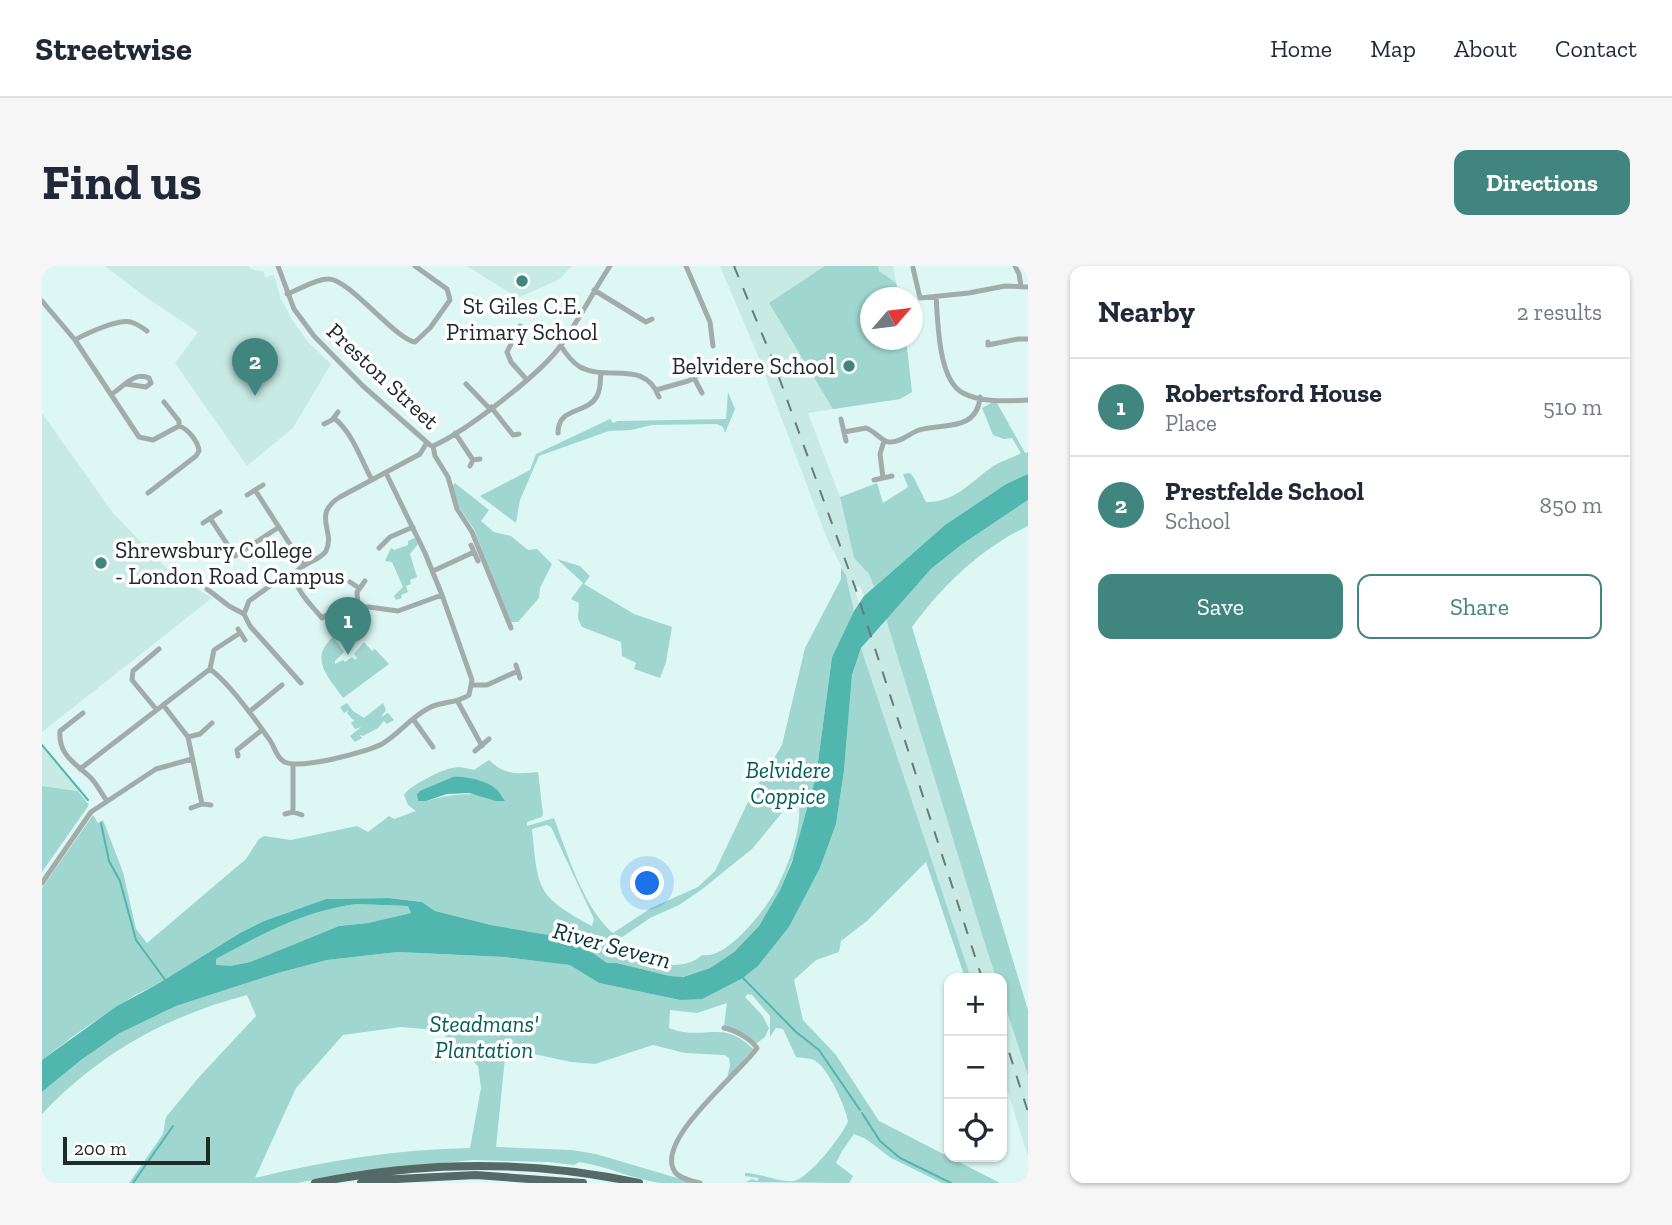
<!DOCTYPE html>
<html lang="en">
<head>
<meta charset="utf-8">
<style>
	:root { --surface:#fff; --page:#f6f6f7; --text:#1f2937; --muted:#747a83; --line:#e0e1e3; --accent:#40867f }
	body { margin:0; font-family:"Zilla Slab",serif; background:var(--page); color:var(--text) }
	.controls { position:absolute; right:21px; bottom:21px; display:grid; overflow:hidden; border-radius:14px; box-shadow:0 2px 5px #0004 }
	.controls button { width:63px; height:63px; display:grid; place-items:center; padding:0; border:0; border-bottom:2px solid var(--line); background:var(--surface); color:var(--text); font:35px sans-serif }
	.compass { position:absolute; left:818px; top:21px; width:63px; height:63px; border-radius:50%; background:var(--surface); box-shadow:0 2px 5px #0004; rotate:62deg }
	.scale { position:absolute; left:21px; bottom:18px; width:147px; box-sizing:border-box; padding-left:7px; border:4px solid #202a29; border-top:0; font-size:19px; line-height:24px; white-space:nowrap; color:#202a29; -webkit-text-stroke:5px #fff; paint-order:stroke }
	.you { position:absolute; left:606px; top:618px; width:24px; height:24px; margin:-18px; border:5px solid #fff; border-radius:50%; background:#1a73e8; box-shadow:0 0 0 10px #1a73e833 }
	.badge { display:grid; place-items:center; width:46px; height:46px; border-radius:50%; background:var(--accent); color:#fff; font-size:23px; font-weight:700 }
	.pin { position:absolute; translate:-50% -58px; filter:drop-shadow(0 2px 4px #0008) }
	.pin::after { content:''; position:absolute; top:37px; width:24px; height:21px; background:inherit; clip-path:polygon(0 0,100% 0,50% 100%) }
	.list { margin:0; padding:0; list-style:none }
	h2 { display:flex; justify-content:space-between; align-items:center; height:91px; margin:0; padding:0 28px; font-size:30px }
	h2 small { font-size:23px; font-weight:400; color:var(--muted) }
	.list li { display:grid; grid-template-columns:46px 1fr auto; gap:21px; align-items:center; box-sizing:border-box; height:98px; padding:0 28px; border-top:2px solid var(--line) }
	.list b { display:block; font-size:26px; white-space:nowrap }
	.list p { margin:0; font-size:23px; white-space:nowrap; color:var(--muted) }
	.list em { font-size:23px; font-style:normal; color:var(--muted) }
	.actions { display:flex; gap:14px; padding:21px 28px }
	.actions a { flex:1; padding:16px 0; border:2px solid var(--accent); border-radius:14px; text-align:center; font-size:24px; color:var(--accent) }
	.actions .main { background:var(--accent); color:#fff }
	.icon { flex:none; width:38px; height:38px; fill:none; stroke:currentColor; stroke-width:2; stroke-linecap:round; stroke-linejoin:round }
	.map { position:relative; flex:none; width:986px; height:917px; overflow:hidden; border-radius:14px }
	header { display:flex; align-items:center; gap:42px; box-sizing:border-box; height:98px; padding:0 35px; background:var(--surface); border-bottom:2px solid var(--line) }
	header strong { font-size:33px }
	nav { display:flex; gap:38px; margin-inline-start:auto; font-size:24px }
	.intro { display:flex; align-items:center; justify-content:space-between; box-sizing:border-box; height:168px; padding:0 42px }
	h1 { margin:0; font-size:49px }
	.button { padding:18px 32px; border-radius:14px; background:var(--accent); color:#fff; font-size:24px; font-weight:700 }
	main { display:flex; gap:42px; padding:0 42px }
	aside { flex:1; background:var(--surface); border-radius:14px; box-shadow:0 2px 5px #0004 }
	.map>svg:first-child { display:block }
	.built { fill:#c7eae5 }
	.green { fill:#9fd6d0; fill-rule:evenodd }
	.water { fill:#51b6ad; fill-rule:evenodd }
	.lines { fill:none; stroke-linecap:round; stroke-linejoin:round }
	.stream { stroke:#51b6ad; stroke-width:2 }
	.minor { stroke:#a2adab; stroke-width:5 }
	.trunk { stroke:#546a66; stroke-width:8 }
	.rail { stroke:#697a77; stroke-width:2; stroke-dasharray:12 12; stroke-linecap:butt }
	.poi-dot { fill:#40867f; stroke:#fff; stroke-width:2.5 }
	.labels { text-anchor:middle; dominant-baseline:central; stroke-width:7; stroke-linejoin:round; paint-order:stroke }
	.poi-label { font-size:23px; fill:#202a29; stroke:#fff }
	.street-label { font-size:23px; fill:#202a29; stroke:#fff }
	.park-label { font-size:23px; font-style:italic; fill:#005d57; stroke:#fff }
	.water-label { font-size:24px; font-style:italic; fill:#013430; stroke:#fff }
</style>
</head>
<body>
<header>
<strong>Streetwise</strong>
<nav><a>Home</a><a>Map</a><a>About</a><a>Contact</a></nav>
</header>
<div class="intro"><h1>Find us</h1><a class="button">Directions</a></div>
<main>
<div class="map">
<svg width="986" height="917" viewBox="0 0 986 917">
	<rect width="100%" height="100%" fill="#ddf8f4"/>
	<path class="built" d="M63 0H207L209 3 222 6 223 11 232 9 239 33 251 55 267 77 289 98 251 162 205 200 133 97 156 66 102 30Z
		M425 0H530L518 13 476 32Z
		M678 0H851L857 31 828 32V74H864L870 126 858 133 766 147 798 231 812 292 827 308 832 321 822 330 818 320 812 322 817 337 812 345 804 309 786 275 716 90Z
		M0 147 71 247 128 306 170 332 0 466Z
		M844 353 942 675 954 712H929L819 382Z
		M0 479 8 487 40 525 0 520Z
		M960 730 986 810V890L960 808Z"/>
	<path class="green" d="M783 0H836L837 5 854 17 857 31 828 32V74H864L870 126 858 133 791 143 727 37Z
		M686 126 693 143 683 167 681 161 675 158 610 159 589 164 567 165 497 190 478 234 474 257 438 230 488 204 494 188 568 153 571 157 576 155 684 153Z
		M949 137H955L983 187 986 186V208L964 218 903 259 832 321 827 308 812 292 798 231 835 217 841 237 866 221 861 208 868 207 872 212 884 236C914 237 931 213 953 199 961 194 971 192 979 187L970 172 962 173 951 169 940 142Z
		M413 217 447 244 439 255 452 266 469 270 486 284 495 283 510 298 498 322 497 332 476 356H468L432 263 417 241 410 221Z
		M986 234V260C939 282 900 320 870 361L986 744V810L960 730V712H954L942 675 844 353 889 303 919 279Z
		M373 272 376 278 368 288 375 311 368 314 369 318 364 320 366 326 359 329 360 332 354 334 352 330 361 321 350 296 343 295 349 282 352 284 366 279V275Z
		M515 293 538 300 548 310 542 318 592 348 630 361 624 396 618 412 592 403 594 397 580 390 579 376 540 361 536 353 537 337 529 333 541 317Z
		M799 301 804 309 812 345 790 391 774 511 757 577 738 624 717 660 692 686 668 702 640 711 628 710 576 697H565L551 687 518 671 449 659 393 645 380 636 347 632 284 633 222 655 198 667 114 719 93 729 37 766 0 794V622L51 549 56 557 61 554 81 606 94 663 105 677 204 593 217 573 222 570 249 574 315 560 326 566 347 550 352 553 374 545 366 539 362 529C367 520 399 504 410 502 418 500 425 502 432 504L447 494C462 509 475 508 496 506L501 548 500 551 485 556V560L512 552C525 587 542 643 571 667L609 642 656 621 673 605 707 534 740 479 763 382 799 313ZM418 511C432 514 451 517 459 530 431 527 410 527 384 535ZM757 541C759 569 744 605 731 629 720 647 684 694 660 689 643 705 615 698 596 693L595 685 579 677V672L608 652 637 639 659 624 710 583 743 543ZM505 559 509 561 552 653 550 660C494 630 496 623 490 563Z
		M291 371 302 386 293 395V398L301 394 303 396 310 391 313 394 315 392 312 388 322 376 330 385 333 383 347 398 301 432C287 411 266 393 291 371Z
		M819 382 929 712H923L884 596 825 655 799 675 797 686 774 694 752 714 761 754 794 789 837 855 958 917H900L849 892 824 873 812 868 800 885 794 897 811 910 807 917 704 916 710 913 715 915 717 912 703 910V907C720 907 736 917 752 915 767 912 801 869 806 855 803 840 786 801 772 794 767 792 759 792 754 791L741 763 734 762 728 771V750L710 729 706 728 703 731 720 749 727 762 723 771 715 777 682 760 685 737 655 747 628 744 627 762C663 776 680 752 711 783L685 812 688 799 687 792 682 789 643 787 611 779 553 798 529 796 464 782 454 881 530 884 554 888 652 917C641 917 629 917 618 917 590 913 565 900 537 896L532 899 506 896 431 894 316 905 255 917H87L121 868 124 851 158 810 214 750 205 729C125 750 56 788 0 848V826L39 794 78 767 134 740 236 707 285 694 356 686 462 691 529 699 557 717 638 734 701 712 716 700 747 661 778 602 794 558 802 505 810 409ZM359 761 394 764 411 775 436 800 439 822 428 882C355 883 283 895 213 912L254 822 301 769Z
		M305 437 311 445 322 452 341 437 344 444 339 451 346 447 352 454 345 458 342 455 336 462 321 470 318 469 320 472 313 476 308 470 319 461 313 463 309 457 313 454 310 453 305 447 307 444 302 447 298 441Z
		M0 520 36 525 47 539 0 606Z
		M314 638 367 640 369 647 326 657 297 660 208 696 188 700H174V693C219 668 263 645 314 638Z"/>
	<path class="water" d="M986 208V234L919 279 889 303 819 382 810 409 802 505 794 558 778 602 747 661 716 700 701 712 660 733 638 734 557 717 528 699 462 691 356 686 285 694 236 707 134 740 78 767 39 794 0 826V794L75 740 114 719 198 667 222 655 284 633 347 632 380 636 393 645 449 659 518 671 551 687 565 697H575L628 710 641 711 668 702 692 686 717 660 738 624 750 596 774 511 790 391 812 345 822 330 903 259 964 218ZM314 638 366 640 369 647 326 657 297 660 208 696 188 700 174 699V693C219 668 263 645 314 638Z
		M411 511C423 510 448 515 456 525 459 528 460 532 463 535H454L427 527 405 528 384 535H376L375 528 378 525Z"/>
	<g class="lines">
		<path class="stream" d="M0 479 46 534
			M59 557 67 595 78 615 94 674 124 715
			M701 712 754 766 777 784 818 844
			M820 847 838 875 858 892 909 917
			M91 917 131 860"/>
		<path class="minor" d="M236 0 252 43 272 70 321 120 388 179
			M644 0 668 56 671 80
			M973 0 977 8 979 20
			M871 2 878 32 927 27 963 20 986 21
			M552 24 604 56 610 53
			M245 28C257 24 273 13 286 13 305 11 353 73 373 76L388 62 408 34 405 23 373 0
			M894 30C896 56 896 114 921 127 939 137 966 135 986 134
			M0 35 33 74 97 171 111 174 137 160C146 163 156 175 157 185L154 190 106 227
			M478 60 465 86 469 96 485 114
			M33 74C45 67 76 53 89 56 95 58 101 62 105 65
			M946 76V79L976 73H986
			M519 80C524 88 530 96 538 101 566 116 603 93 617 131
			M652 112 660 127
			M424 118 447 142
			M614 124 646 115 663 106
			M70 128C82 120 93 105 107 112L109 117 104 121 84 118
			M122 136 137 155V160
			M449 141 471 169 477 168
			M292 152C311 167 319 194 330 214
			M799 153 804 175
			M282 158 290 154 296 146
			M802 166 824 162C833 165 839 175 847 176 858 177 868 167 877 164 901 157 935 166 938 131
			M413 167 431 194
			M516 167C516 140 545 149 555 130 559 123 558 114 559 107
			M391 180C423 166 500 107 519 79 537 54 551 26 568 0
			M391 180 393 190 406 211 415 243 430 266 469 362
			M428 200 431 194 438 193
			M344 207 383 287 400 329
			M841 212 838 188 842 175
			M832 214 850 210
			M213 224 262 300
			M205 229 221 219
			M168 252 193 290 237 261
			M161 257 178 246
			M429 279 436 295
			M337 282 348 271 371 261
			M391 305 432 286
			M253 308 239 312 207 335 202 348 208 360 259 417
			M308 316 317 322
			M165 323 187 340 202 348
			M316 342 315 326 323 315
			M196 363 203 374
			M474 399 478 412
			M168 403 172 384 198 367
			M431 419H445L476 405
			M416 436 440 480
			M122 440 146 471 160 538
			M114 443 90 414 91 405 117 383
			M207 446 240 419
			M41 447 18 465C16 489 33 497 48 511 55 518 59 527 65 535
			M371 453 391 481
			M146 471 158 468 170 457
			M433 485 447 473
			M196 490 195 484 220 464
			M38 503 168 403C187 417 213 453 227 473 232 479 234 491 241 495 255 505 325 486 340 478 357 468 369 451 387 442 400 435 414 438 427 429L430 414 400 329 356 345 327 341H299L280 352C271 341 255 326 253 312 252 298 278 296 284 285 294 265 269 249 298 231L378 188 384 178
			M149 542 160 538 169 539
			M251 546V499
			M243 548 251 546 260 549
			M0 617 49 546 114 503 150 493
			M658 917C650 915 638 913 633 906 611 875 699 806 715 782 709 773 693 764 682 762"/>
		<path class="trunk" d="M273 917C380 895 490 894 597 917
			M319 917 335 914 434 909 541 917"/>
		<path class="rail" d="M692 0 730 92 813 321 940 712
			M960 764 986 846"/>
	</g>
	<g class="poi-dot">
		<circle cx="480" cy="15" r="7"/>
		<circle cx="807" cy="100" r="7"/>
		<circle cx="59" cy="297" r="7"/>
	</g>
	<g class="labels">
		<g class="poi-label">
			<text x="480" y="40">St Giles C.E.<tspan x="480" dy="26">Primary School</tspan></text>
			<text x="793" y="100" text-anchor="end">Belvidere School</text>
			<text x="73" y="284" text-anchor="start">Shrewsbury College<tspan x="73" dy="26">- London Road Campus</tspan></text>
		</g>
		<g class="street-label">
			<text transform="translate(341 110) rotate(43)">Preston Street</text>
		</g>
		<g class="park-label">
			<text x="746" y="504">Belvidere<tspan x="746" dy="26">Coppice</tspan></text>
			<text x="442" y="758">Steadmans'<tspan x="442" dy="26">Plantation</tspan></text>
		</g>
		<g class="water-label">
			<text transform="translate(570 679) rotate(15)">River Severn</text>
		</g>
	</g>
</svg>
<div class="controls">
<button>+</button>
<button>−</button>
<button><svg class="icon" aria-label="locate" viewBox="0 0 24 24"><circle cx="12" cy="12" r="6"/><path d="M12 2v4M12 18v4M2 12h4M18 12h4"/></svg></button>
</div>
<svg class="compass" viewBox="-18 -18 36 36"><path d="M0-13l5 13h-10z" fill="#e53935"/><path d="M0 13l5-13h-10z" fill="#747a83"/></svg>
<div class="scale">200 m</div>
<div class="you"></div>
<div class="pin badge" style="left:306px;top:389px">1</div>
<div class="pin badge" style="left:213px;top:130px">2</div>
</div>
<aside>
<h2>Nearby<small>2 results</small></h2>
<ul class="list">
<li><span class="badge">1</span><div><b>Robertsford House</b><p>Place</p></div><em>510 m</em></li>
<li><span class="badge">2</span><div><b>Prestfelde School</b><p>School</p></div><em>850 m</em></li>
</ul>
<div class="actions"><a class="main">Save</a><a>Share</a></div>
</aside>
</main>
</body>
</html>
